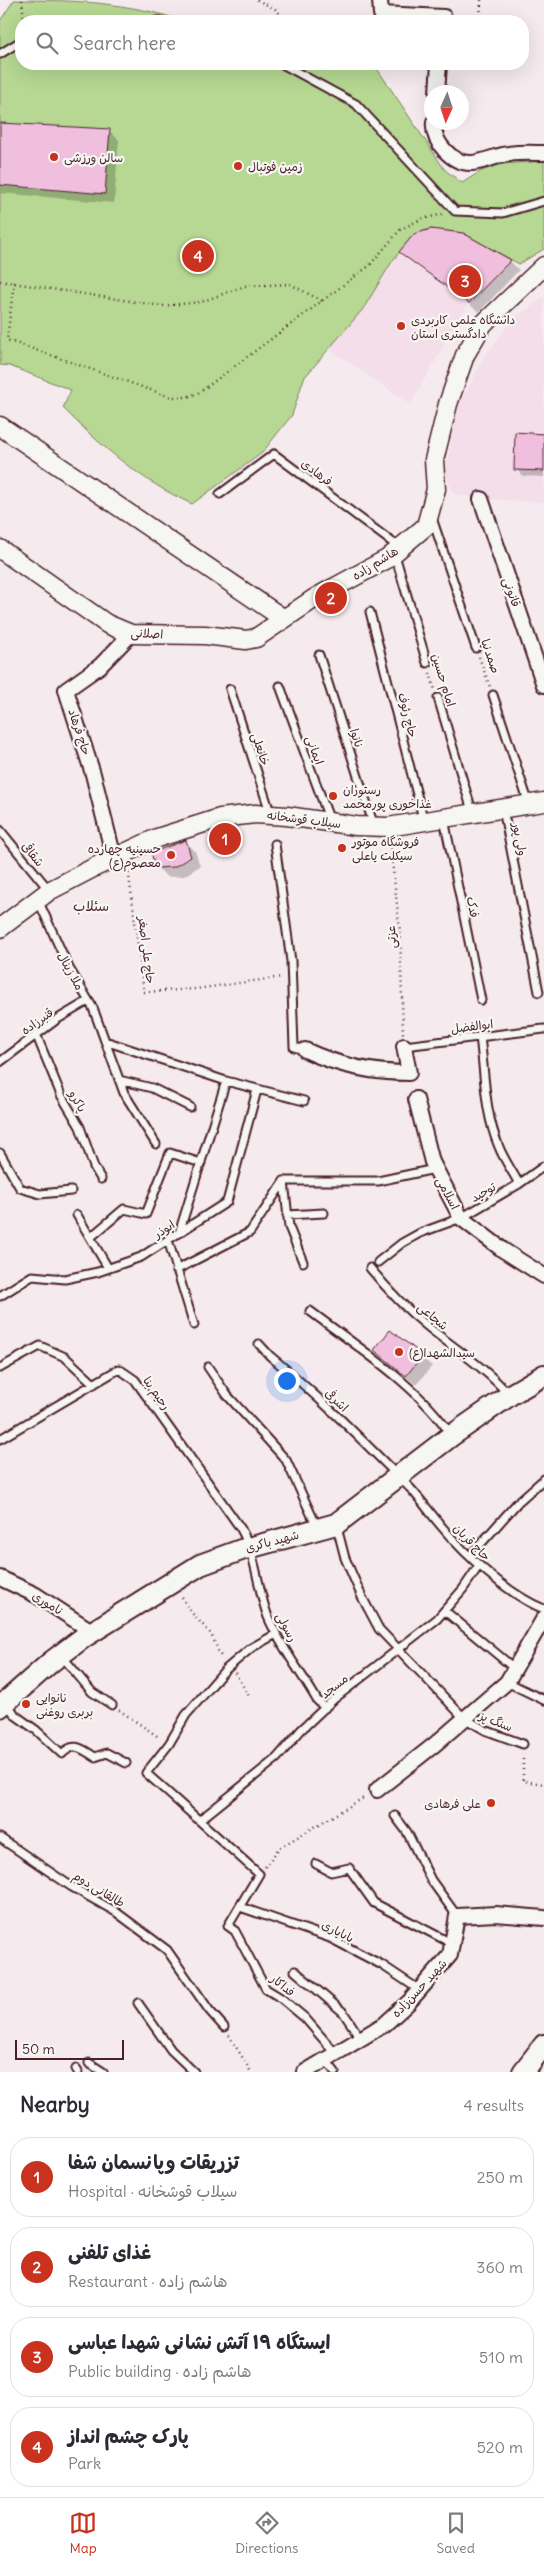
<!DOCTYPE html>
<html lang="en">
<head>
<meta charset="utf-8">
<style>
	:root { --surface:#fff; --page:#f7f7f7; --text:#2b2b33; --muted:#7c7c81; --line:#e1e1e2; --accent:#c8321e }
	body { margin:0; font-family:Delius,"Playpen Sans Arabic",sans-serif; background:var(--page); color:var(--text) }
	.compass { position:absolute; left:424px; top:85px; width:45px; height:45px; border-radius:50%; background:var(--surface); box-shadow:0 5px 20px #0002; rotate:183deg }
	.scale { position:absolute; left:15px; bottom:12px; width:109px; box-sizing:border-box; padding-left:5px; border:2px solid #4a1f2b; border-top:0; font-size:14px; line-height:18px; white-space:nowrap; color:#4a1f2b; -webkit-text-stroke:4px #f6f6f2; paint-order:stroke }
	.you { position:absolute; left:286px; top:1380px; width:18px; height:18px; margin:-12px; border:4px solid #fff; border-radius:50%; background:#1a73e8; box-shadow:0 0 0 8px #1a73e833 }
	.badge { display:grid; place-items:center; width:32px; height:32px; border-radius:50%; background:var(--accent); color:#fff; font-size:16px; font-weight:700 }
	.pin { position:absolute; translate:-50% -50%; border:2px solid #fff; box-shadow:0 1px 5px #0006 }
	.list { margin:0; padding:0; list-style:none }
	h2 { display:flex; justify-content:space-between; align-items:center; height:65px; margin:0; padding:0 20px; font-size:21px }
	h2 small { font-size:16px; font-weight:400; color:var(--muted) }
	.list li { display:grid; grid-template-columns:32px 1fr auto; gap:15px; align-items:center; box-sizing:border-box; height:80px; margin:0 10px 10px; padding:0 10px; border:1px solid var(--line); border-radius:20px }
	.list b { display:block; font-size:19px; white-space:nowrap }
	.list p { margin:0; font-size:16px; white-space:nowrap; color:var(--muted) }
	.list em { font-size:16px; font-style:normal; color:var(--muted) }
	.icon { flex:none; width:28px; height:28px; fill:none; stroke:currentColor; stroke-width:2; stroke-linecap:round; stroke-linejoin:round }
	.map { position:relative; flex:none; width:544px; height:2072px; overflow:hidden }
	.search { position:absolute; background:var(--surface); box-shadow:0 5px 20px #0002; left:15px; right:15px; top:15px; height:55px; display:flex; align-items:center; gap:12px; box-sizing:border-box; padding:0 18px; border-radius:20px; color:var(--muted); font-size:19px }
	.sheet { height:425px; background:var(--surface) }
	nav { display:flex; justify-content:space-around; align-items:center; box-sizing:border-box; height:70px; border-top:1px solid var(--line); background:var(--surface); font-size:14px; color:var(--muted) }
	nav a { display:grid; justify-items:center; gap:2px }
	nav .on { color:var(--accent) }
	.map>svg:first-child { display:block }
	.built { fill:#f4dee9 }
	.green { fill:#b6d893; stroke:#807c5f }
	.shadow { fill:#0003 }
	.building { fill:#f1bfde; stroke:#4a1f2b }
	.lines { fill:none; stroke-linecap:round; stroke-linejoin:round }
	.service-casing { stroke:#4a1f2b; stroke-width:11 }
	.minor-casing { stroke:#4a1f2b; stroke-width:18 }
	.tertiary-casing { stroke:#4a1f2b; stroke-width:21 }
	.secondary-casing { stroke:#4a1f2b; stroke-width:24 }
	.path { stroke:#4a1f2b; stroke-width:2.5; stroke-dasharray:1 4; stroke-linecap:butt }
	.service { stroke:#f6f6f2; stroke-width:7 }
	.minor { stroke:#f6f6f2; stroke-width:14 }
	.tertiary { stroke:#f6f6f2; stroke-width:18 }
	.secondary { stroke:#f6f6f2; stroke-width:20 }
	.poi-dot { fill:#c8321e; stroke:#f6f6f2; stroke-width:2 }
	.labels { text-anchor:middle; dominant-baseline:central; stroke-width:4.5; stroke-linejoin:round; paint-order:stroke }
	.poi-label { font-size:12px; fill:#4a1f2b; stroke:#f6f6f2; text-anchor:start }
	.street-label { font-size:12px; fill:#4a1f2b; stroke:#f6f6f2 }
	.neighbourhood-label { font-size:14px; fill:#4a1f2b; stroke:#f6f6f2 }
</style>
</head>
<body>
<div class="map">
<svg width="544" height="2072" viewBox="0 0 544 2072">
	<rect width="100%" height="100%" fill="#f5ebee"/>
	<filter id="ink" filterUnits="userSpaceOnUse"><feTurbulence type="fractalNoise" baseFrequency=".02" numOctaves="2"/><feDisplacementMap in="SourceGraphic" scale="10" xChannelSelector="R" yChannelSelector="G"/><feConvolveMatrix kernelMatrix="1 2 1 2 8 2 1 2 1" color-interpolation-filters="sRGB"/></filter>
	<g filter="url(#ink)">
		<path class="built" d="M399 252 469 303 410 404 329 349Z
			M544 297V502L481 499 454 494 445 475 457 409 485 356 512 320Z"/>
		<path class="green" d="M14 0C74 0 126 2 184 21H21V64H306L324 70 336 64H374L445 170 462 183 481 171 502 164 544 161V249L519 264 463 233 431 229 414 234 393 260 363 309 304 378 292 415 262 453 192 504C141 481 102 447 63 408L71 390 10 366 0 365V21Z"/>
		<path class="shadow" d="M0 124 109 131 119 140 114 203 0 193Z
			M401 252 510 261 519 270 479 312Z
			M544 435V477L523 476 516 469Z
			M186 842 195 851 200 866 184 876 167 877 157 867Z
			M391 1332 432 1366 416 1385 385 1359Z"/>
		<path class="building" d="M0 123 110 129 105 194 0 185Z
			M431 229 463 233 511 260 469 303 399 252 414 234Z
			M515 432 544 434V471L514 470Z
			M186 840 191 857 174 867 156 868 151 853Z
			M390 1330 423 1355 406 1376 374 1350Z"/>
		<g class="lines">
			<g class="service-casing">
				<path id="service" d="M156 21H161
					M0 54 21 41
					M282 64 356 104 455 211 503 213 544 201
					M220 494 274 454 400 548
					M432 518 476 648
					M395 555 427 663
					M370 612 424 822
					M319 655 374 826
					M280 686 330 821
					M230 689 271 815
					M493 695 529 804
					M438 698 473 814
					M503 809 539 992
					M444 819 481 1000
					M0 830 49 890
					M275 844 291 961 294 1047 305 1050
					M38 900 69 968 93 1008 124 1093 156 1144
					M36 1034 61 1095 80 1127 94 1167 101 1179
					M480 1037C485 1074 484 1112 499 1147 504 1160 513 1172 519 1184
					M105 1041 226 1081 304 1101
					M404 1046 544 1029
					M0 1062 56 1020 88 1001
					M119 1080 152 1088 190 1107
					M0 1153 20 1188 40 1194 71 1191
					M77 1215 108 1268
					M287 1215 324 1213
					M179 1233 226 1081
					M91 1237 124 1209 146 1214 170 1153 201 1163
					M168 1240 194 1325
					M303 1262 289 1227 284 1181H378L435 1169
					M378 1262 402 1243 420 1233 461 1218 519 1184 544 1166
					M370 1268C387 1289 406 1309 427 1326 455 1349 485 1367 509 1395
					M176 1270 250 1232 284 1181
					M0 1296 32 1276 65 1279 98 1272 141 1257 227 1202 257 1090
					M310 1311C356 1346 419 1386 451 1435
					M259 1344 270 1356C320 1397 365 1443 411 1489 422 1501 431 1514 442 1527 466 1556 509 1595 544 1609
					M208 1367 227 1395 286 1460 318 1529
					M0 1368 40 1346 65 1357 94 1384
					M0 1439 119 1369 135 1380 241 1529C257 1558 257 1587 268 1617 280 1646 301 1672 317 1700L325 1708
					M337 1527 345 1558 362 1597 379 1629 464 1718 485 1730 523 1744
					M470 1556 518 1502 544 1479
					M445 1611 515 1669
					M276 1634 251 1648 225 1670 186 1715 169 1744 146 1773 259 1874 228 1926 235 1931 266 1989 281 1998 305 2018 336 2054
					M61 1655 92 1692 112 1705
					M507 1682 544 1700
					M8 1704 15 1715 36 1730 62 1754C74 1741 82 1749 95 1757L107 1753 126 1763
					M395 1816 407 1832 431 1880 457 1916
					M200 1820 277 1758 301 1730 334 1699 437 1619 463 1589 478 1567
					M0 1838 72 1887 116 1912 167 1950 209 2010 224 2027
					M316 1864 331 1872 349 1868 374 1903 453 1944
					M240 1907 330 1938 382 1965 418 1989
					M295 1971 343 2012 361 2039
					M138 2003 171 2050 194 2072
					M326 2060 335 2072
					M89 2063 103 2072
					M76 2069 78 2072"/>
			</g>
			<g class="minor-casing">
				<path id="minor" d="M380 0 381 14 444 17 443 21
					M437 92 439 64
					M434 122C432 142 452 164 472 163 484 162 497 155 509 154 521 152 533 153 544 153
					M481 499 544 685
					M114 858 93 774 66 690 100 666 131 634
					M305 1050C339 1066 371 1073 409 1073L404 1046
					M416 1099 432 1162 461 1218 503 1250 544 1276
					M0 1578 36 1595 93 1632
					M377 1790 434 1745 507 1682 544 1618
					M305 2072 385 2024 409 2002 450 1955 457 1916 496 1914 544 1918"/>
			</g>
			<g class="tertiary-casing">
				<path id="tertiary" d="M0 426 284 619 315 598 387 559 426 526 436 489 434 460 448 404 465 355 483 324 544 266
					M0 549 107 624 131 634 205 635 246 640 256 638 284 619
					M0 928 49 891 95 867 157 838 220 818 255 814 287 816 356 826 388 827 544 802"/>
			</g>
			<g class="secondary-casing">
				<path id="secondary" d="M0 1707 51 1662 84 1637 200 1565 241 1550 336 1524 451 1436 510 1395 544 1375
					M523 2072 544 2045"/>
			</g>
			<path class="path" d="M22 0 24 21
				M257 0 275 9 287 21
				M480 21 481 0
				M0 281 162 306 201 302 245 286 290 284 322 301
				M14 282 7 340 171 397H187L200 392 369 266 400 230 421 219 444 214
				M479 657 490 687
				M430 673 435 690
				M390 843 400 931 403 1034
				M128 868 144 992 196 989 282 977
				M182 1597 191 1612 211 1634 222 1659
				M235 1673 249 1696
				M119 1710 160 1738
				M523 1754V1781L544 1784
				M265 1867 279 1848 365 1797
				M229 2035 251 2072"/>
			<use href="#service" class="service"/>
			<use href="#minor" class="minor"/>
			<use href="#tertiary" class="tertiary"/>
			<use href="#secondary" class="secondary"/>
		</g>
	</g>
	<g class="poi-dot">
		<circle cx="54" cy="157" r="5"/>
		<circle cx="238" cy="166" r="5"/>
		<circle cx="401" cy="326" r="5"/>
		<circle cx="333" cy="796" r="5"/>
		<circle cx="342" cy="848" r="5"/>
		<circle cx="171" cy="855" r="5"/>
		<circle cx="399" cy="1352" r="5"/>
		<circle cx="26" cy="1704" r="5"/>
		<circle cx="491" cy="1803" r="5"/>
	</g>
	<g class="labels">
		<g class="poi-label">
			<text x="64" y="157">سالن ورزشی</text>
			<text x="248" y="166">زمین فوتبال</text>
			<text x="411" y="319">دانشگاه علمی کاربردی<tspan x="411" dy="14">دادگستری استان</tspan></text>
			<text x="343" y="789">رستوران<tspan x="343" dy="14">غذاخوری پورمحمد</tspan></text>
			<text x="352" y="841">فروشگاه موتور<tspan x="352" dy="14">سیکلت یاعلی</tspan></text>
			<text x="161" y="848" text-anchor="end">حسینیه چهارده<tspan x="161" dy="14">معصوم(ع)</tspan></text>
			<text x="409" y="1352">سیدالشهدا(ع)</text>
			<text x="36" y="1697">نانوایی<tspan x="36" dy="14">بربری روغنی</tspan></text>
			<text x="481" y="1803" text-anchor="end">علی فرهادی</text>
		</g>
		<g class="street-label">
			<text transform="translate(317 472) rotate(37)">فرهادی</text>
			<text transform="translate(375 563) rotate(-32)">هاشم زاده</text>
			<text transform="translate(512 592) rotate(71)">قانونی</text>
			<text transform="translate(147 633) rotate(3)">اصلانی</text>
			<text transform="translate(491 656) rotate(71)">صمدنیا</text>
			<text transform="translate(444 680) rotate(73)">امام حسین</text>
			<text transform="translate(408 715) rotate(76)">حاج رئوف</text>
			<text transform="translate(80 732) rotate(72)">حاج فرهاد</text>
			<text transform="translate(357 738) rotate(72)">نانوا</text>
			<text transform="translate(261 749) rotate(72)">خانعلی</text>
			<text transform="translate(315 750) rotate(70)">ایمانی</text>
			<text transform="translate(304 819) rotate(7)">سیلاب قوشخانه</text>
			<text transform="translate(520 839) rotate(79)">ولی پور</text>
			<text transform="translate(33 854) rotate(51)">شقاقی</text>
			<text transform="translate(473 907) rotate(78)">فدک</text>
			<text transform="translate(391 937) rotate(-93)">عزتی</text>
			<text transform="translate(147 950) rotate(83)">حاج علی اصغر</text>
			<text transform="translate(71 971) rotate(61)">ملا زینال</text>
			<text transform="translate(37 1021) rotate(-36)">قنبرزاده</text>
			<text transform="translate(472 1026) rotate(-7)">ابوالفضل</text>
			<text transform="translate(78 1101) rotate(60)">پاکرو</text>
			<text transform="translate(483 1192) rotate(-30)">توحید</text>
			<text transform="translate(448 1193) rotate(62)">اسلامی</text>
			<text transform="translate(164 1229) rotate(-33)">ابوذر</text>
			<text transform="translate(433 1316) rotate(40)">شجاعی</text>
			<text transform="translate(157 1393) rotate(55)">رحیم بنا</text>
			<text transform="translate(337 1400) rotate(44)">اشرفی</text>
			<text transform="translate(272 1541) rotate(-15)">شهید باکری</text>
			<text transform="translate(472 1542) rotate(45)">حاج قربان</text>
			<text transform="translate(48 1603) rotate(31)">ناموری</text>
			<text transform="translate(287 1627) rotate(62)">رسولی</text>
			<text transform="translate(334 1686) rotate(-39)">مسجد</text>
			<text transform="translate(496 1721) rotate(22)">سنگ پز</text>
			<text transform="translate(99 1889) rotate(31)">طالقانی دوم</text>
			<text transform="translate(338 1931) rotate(27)">بابایاری</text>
			<text transform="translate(283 1985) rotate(39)">فداکار</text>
			<text transform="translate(419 1988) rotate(-47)">شهید حسن‌زاده</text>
		</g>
		<g class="neighbourhood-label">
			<text x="91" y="906">سئلاب</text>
		</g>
	</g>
</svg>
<svg class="compass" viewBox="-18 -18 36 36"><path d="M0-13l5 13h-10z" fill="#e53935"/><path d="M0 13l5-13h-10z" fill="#7c7c81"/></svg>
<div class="scale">50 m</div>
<div class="you"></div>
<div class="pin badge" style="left:225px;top:839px">1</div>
<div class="pin badge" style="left:331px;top:598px">2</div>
<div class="pin badge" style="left:465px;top:281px">3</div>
<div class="pin badge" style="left:198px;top:256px">4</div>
<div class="search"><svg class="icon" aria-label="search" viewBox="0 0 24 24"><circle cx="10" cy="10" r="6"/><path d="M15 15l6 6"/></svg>Search here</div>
</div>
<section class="sheet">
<h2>Nearby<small>4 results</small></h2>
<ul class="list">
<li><span class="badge">1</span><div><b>تزریقات وپانسمان شفا</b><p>Hospital · سیلاب قوشخانه</p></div><em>250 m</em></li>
<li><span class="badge">2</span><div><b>غذای تلفنی</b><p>Restaurant · هاشم زاده</p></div><em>360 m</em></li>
<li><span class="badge">3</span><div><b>ایستگاه ۱۹ آتش نشانی شهدا عباسی</b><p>Public building · هاشم زاده</p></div><em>510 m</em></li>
<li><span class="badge">4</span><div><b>پارک چشم انداز</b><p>Park</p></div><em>520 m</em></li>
</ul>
</section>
<nav>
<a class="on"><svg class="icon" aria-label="map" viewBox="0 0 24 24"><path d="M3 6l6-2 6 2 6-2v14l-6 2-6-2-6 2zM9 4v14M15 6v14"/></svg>Map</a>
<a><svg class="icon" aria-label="directions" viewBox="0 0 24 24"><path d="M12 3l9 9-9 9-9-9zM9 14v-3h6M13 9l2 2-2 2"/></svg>Directions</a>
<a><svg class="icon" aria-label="saved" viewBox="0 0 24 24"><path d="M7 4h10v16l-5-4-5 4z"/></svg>Saved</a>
</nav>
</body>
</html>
